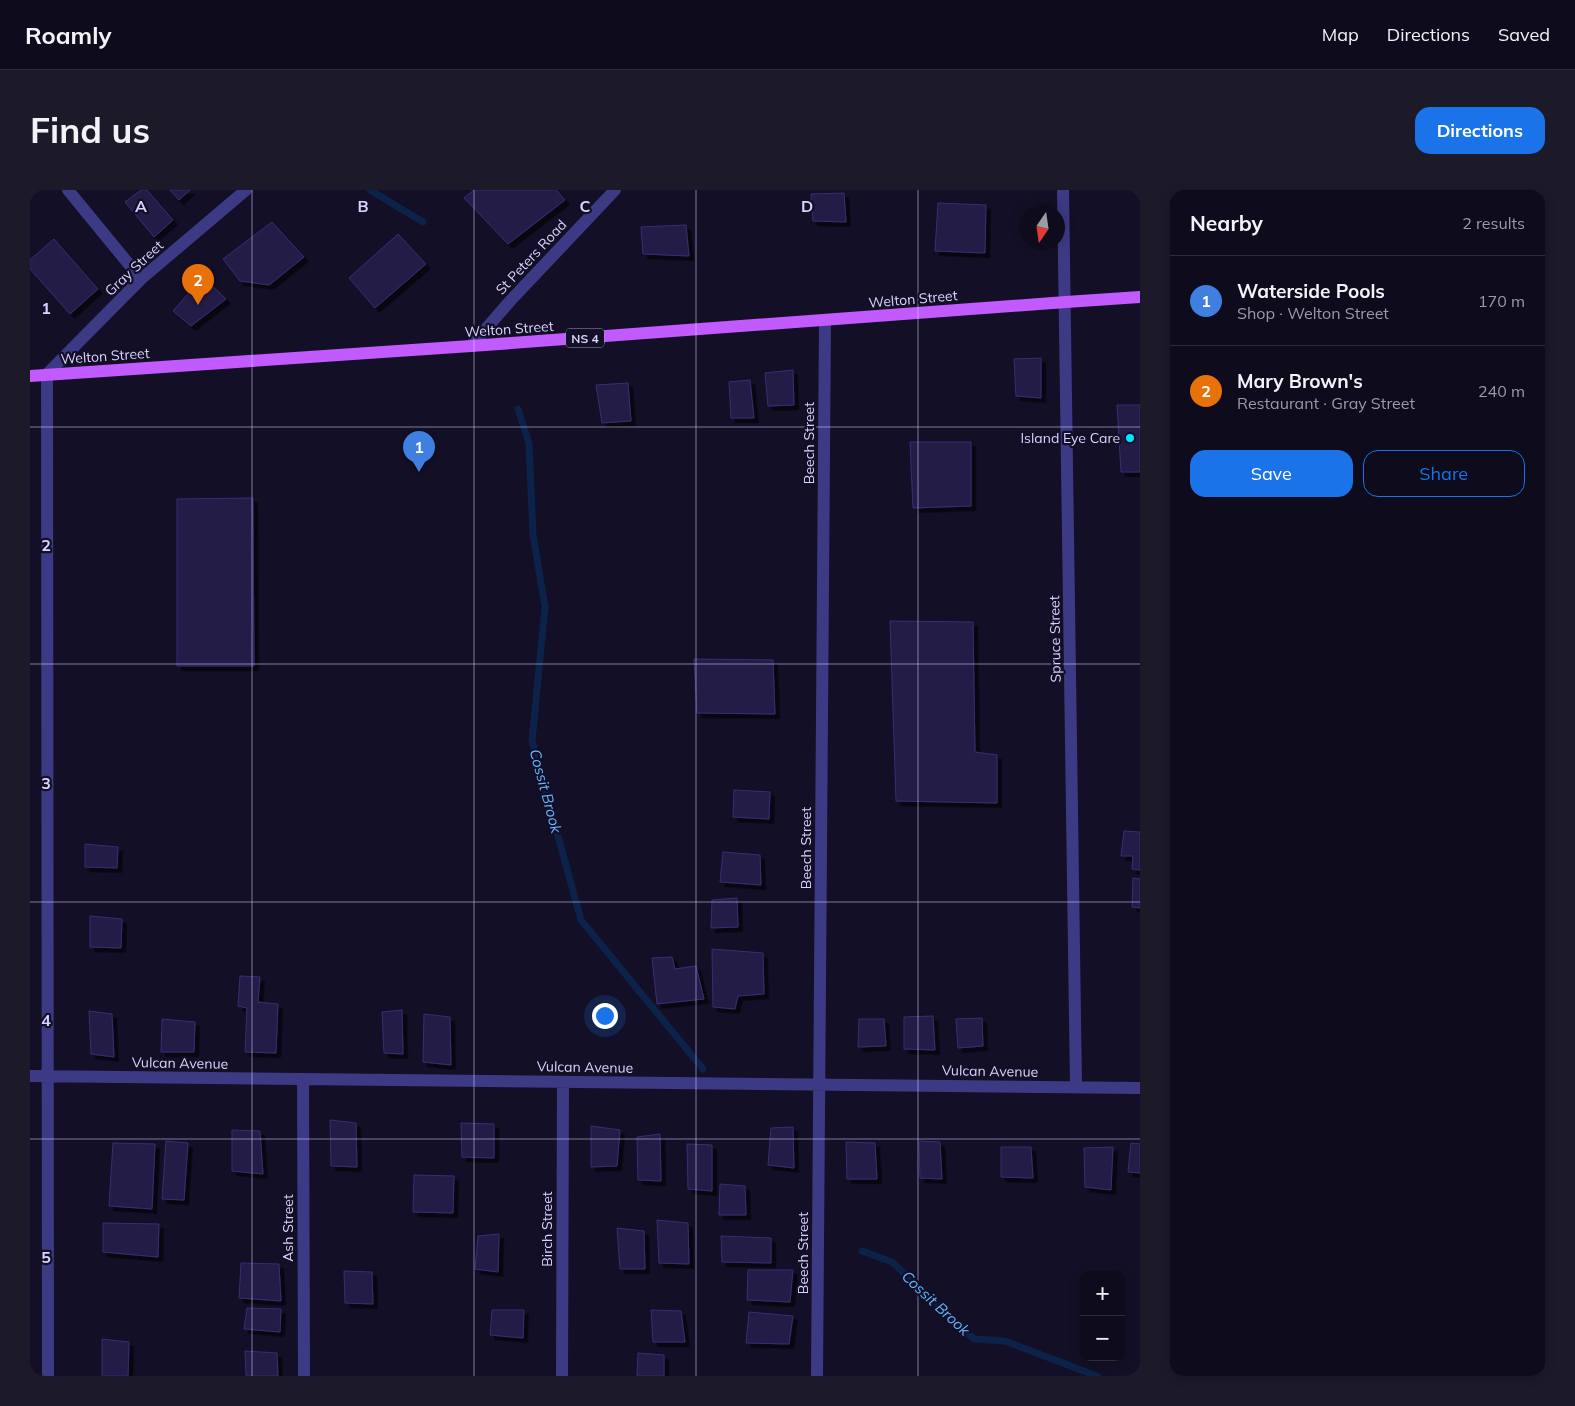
<!DOCTYPE html>
<html lang="en">
<head>
<meta charset="utf-8">
<style>
	:root { --surface:#0e0b1c; --page:#1c1929; --text:#f1f3f6; --muted:#9b9ba3; --line:#2e2b3b; --accent:#1a73e8 }
	body { margin:0; font-family:Mulish,sans-serif; background:var(--page); color:var(--text) }
	.controls { position:absolute; right:15px; bottom:15px; display:grid; overflow:hidden; border-radius:10px; box-shadow:0 2px 12px #0003 }
	.controls button { width:45px; height:45px; display:grid; place-items:center; padding:0; border:0; border-bottom:1px solid var(--line); background:var(--surface); color:var(--text); font:25px sans-serif }
	.compass { position:absolute; left:990px; top:15px; width:45px; height:45px; border-radius:50%; background:var(--surface); box-shadow:0 2px 12px #0003; rotate:193deg }
	.you { position:absolute; left:574px; top:825px; width:18px; height:18px; margin:-12px; border:4px solid #fff; border-radius:50%; background:#1a73e8; box-shadow:0 0 0 8px #1a73e833 }
	.badge { display:grid; place-items:center; width:32px; height:32px; border-radius:50%; background:var(--accent); color:#fff; font-size:16px; font-weight:700 }
	.pin { position:absolute; translate:-50% -41px; filter:drop-shadow(0 1px 2px #0008) }
	.pin::after { content:''; position:absolute; top:26px; width:18px; height:15px; background:inherit; clip-path:polygon(0 0,100% 0,50% 100%) }
	.list { margin:0; padding:0; list-style:none }
	h2 { display:flex; justify-content:space-between; align-items:center; height:65px; margin:0; padding:0 20px; font-size:21px }
	h2 small { font-size:16px; font-weight:400; color:var(--muted) }
	.list li { display:grid; grid-template-columns:32px 1fr auto; gap:15px; align-items:center; box-sizing:border-box; height:90px; padding:0 20px; border-top:1px solid var(--line) }
	.list b { display:block; font-size:19px; white-space:nowrap }
	.list p { margin:0; font-size:16px; white-space:nowrap; color:var(--muted) }
	.list em { font-size:16px; font-style:normal; color:var(--muted) }
	.actions { display:flex; gap:10px; padding:15px 20px }
	.actions a { flex:1; padding:11px 0; border:1px solid var(--accent); border-radius:15px; text-align:center; font-size:18px; color:var(--accent) }
	.actions .main { background:var(--accent); color:#fff }
	.map { position:relative; flex:none; width:1110px; height:1186px; overflow:hidden; border-radius:15px }
	header { display:flex; align-items:center; gap:30px; box-sizing:border-box; height:70px; padding:0 25px; background:var(--surface); border-bottom:1px solid var(--line) }
	header strong { font-size:24px }
	nav { display:flex; gap:28px; margin-inline-start:auto; font-size:18px }
	.intro { display:flex; align-items:center; justify-content:space-between; box-sizing:border-box; height:120px; padding:0 30px }
	h1 { margin:0; font-size:35px }
	.button { padding:12px 22px; border-radius:15px; background:var(--accent); color:#fff; font-size:18px; font-weight:700 }
	main { display:flex; gap:30px; padding:0 30px }
	aside { flex:1; background:var(--surface); border-radius:15px; box-shadow:0 2px 12px #0003 }
	.map>svg:first-child { display:block }
	.lines { fill:none; stroke-linecap:round; stroke-linejoin:round }
	.stream { stroke:#0c2248; stroke-width:7 }
	.building { fill:#241b47; stroke:#3b2d73; filter:url(#shadow) }
	.street { stroke:#3d3a85; stroke-width:12 }
	.primary { stroke:#c25bff; stroke-width:12 }
	.grid { fill:none; stroke:#d9d4ff; stroke-width:1; stroke-opacity:0.55 }
	.poi-dot { fill:#00e5ff; stroke:#130f26; stroke-width:2 }
	.labels { text-anchor:middle; dominant-baseline:central; stroke-width:4.5; stroke-linejoin:round; paint-order:stroke }
	.shield { fill:#130f26; stroke:#9e99be; stroke-width:1 }
	.shield-label { font-size:12px; font-weight:bold; fill:#d9d4ff }
	.street-label { font-size:14px; fill:#d9d4ff; stroke:#130f26 }
	.poi-label { font-size:14px; fill:#d9d4ff; stroke:#130f26; text-anchor:end }
	.water-label { font-size:15px; font-style:italic; fill:#62b6ff; stroke:#130f26 }
	.grid-label { font-size:16px; text-anchor:middle; font-weight:bold; fill:#d9d4ff; stroke:#130f26; stroke-width:4.5; stroke-linejoin:round; paint-order:stroke }
</style>
</head>
<body>
<header>
<strong>Roamly</strong>
<nav><a>Map</a><a>Directions</a><a>Saved</a></nav>
</header>
<div class="intro"><h1>Find us</h1><a class="button">Directions</a></div>
<main>
<div class="map">
<svg width="1110" height="1186" viewBox="0 0 1110 1186">
	<defs>
		<filter id="shadow"><feDropShadow dx="4.5" dy="4.5" stdDeviation="0" flood-color="#0009"/></filter>
	</defs>
	<rect width="100%" height="100%" fill="#130f26"/>
	<g class="lines">
		<path class="stream" d="M340 0 393 32
			M488 219 499 253 503 345 515 417 502 551 551 730 673 879
			M832 1061 862 1072 944 1149 975 1151 1067 1186"/>
	</g>
	<path class="building" d="M111 0H117L143 30 124 47 95 12Z
		M140 0H160L149 10Z
		M444 0H526L535 10 478 54 434 8Z
		M814 3 816 32 783 31 781 4Z
		M908 13 956 15 955 63 905 61Z
		M242 32 274 67 239 95 210 91 193 69Z
		M656 35 659 66 613 64 611 37Z
		M368 44 396 74 345 118 319 88Z
		M24 49 68 99 40 124 0 79V70Z
		M173 87 196 109 161 136 143 121Z
		M1011 168V208L986 206 984 169Z
		M763 180 764 215 738 216 735 183Z
		M720 190 724 228H701L699 192Z
		M598 193 601 231 572 233 566 195Z
		M1087 215H1110V282H1091Z
		M880 252H941V316L883 318Z
		M223 308 224 476H147V309Z
		M860 431 943 432 945 562 967 565V613L866 611Z
		M664 469 743 470 745 524 667 523Z
		M704 600 740 602 739 629 703 627Z
		M1094 641 1110 642V680L1102 679 1103 666H1091Z
		M55 654 88 657 87 678 55 677Z
		M693 662 730 665 731 695 690 692Z
		M1103 688 1110 689V718L1102 717Z
		M707 708 708 737 681 738 682 710Z
		M60 726 92 729 91 758 60 757Z
		M682 759 733 763 734 804 708 806 705 819 683 817Z
		M642 767 645 779 666 776 674 809 627 814 622 768Z
		M210 786 230 787 228 812 248 814 246 863 215 862 217 818 208 816Z
		M372 820 373 864 354 863 352 822Z
		M59 821 82 824 84 867 61 864Z
		M394 824 420 827 421 875 393 872Z
		M903 826 905 860 874 859V827Z
		M952 828 953 856 928 858 926 829Z
		M132 829 165 832 164 862H131Z
		M829 829H854L856 856 828 857Z
		M300 930 326 933 327 977 301 976Z
		M431 933 464 934V968L432 967Z
		M561 936 590 940 587 976 561 977Z
		M763 937 764 978 738 975 741 938Z
		M202 940 230 941 233 984 202 981Z
		M630 944 631 991 608 990 607 947Z
		M136 951 158 953 154 1010 132 1009Z
		M889 951 910 952 912 989 890 988Z
		M816 952 845 953 847 989H817Z
		M83 953 125 954 122 1019 79 1016Z
		M1101 953 1110 954V983L1098 982Z
		M657 954 682 955V1001L658 999Z
		M971 957H1001L1003 988 971 987Z
		M1083 957 1081 1000 1055 997 1054 958Z
		M384 985 424 986 423 1023 383 1022Z
		M690 994 715 996 716 1025H689Z
		M627 1030 658 1033 659 1074 629 1073Z
		M73 1033 129 1034 128 1067 73 1062Z
		M587 1038 614 1041 615 1079H590Z
		M469 1044 468 1082 445 1079 448 1046Z
		M691 1046 741 1048V1073L692 1072Z
		M211 1073 249 1074 251 1111 209 1108Z
		M718 1080H763L760 1112 717 1110Z
		M314 1081 342 1082 343 1114 315 1113Z
		M217 1118 251 1119 250 1142 214 1139Z
		M462 1120H494L493 1148 460 1145Z
		M621 1120 651 1121 655 1152H623Z
		M719 1122 763 1126 759 1154 716 1153Z
		M72 1149 99 1152 98 1186H72Z
		M215 1161 247 1163 248 1186H216Z
		M608 1163 634 1165V1186H607Z"/>
	<g class="lines">
		<path class="street" d="M38 0 111 89
			M1033 0 1046 897
			M441 156 481 110 585 0
			M0 886 1110 898
			M273 889 274 1186
			M18 1186 17 184 111 89 216 0
			M532 1186 533 892
			M787 1186 795 131"/>
		<path class="primary" d="M0 186 441 156 1036 112 1110 107"/>
	</g>
	<path class="grid" d="M222 0V1186M444 0V1186M666 0V1186M888 0V1186M0 237H1110M0 474H1110M0 712H1110M0 949H1110"/>
	<circle class="poi-dot" cx="1100" cy="248" r="5"/>
	<g class="labels">
		<rect class="shield" x="536" y="138.5" width="38" height="19" rx="4"/>
		<g class="shield-label">
			<text x="555" y="148">NS 4</text>
		</g>
		<g class="street-label">
			<text transform="translate(501 67) rotate(-47)">St Peters Road</text>
			<text transform="translate(104 78) rotate(-43)">Gray Street</text>
			<text transform="translate(883 109) rotate(-5)">Welton Street</text>
			<text transform="translate(479 139) rotate(-4)">Welton Street</text>
			<text transform="translate(75 166) rotate(-4)">Welton Street</text>
			<text transform="translate(779 253) rotate(-90)">Beech Street</text>
			<text transform="translate(1025 449) rotate(-91)">Spruce Street</text>
			<text transform="translate(776 658) rotate(-90)">Beech Street</text>
			<text transform="translate(150 873) rotate(1)">Vulcan Avenue</text>
			<text transform="translate(555 877) rotate(1)">Vulcan Avenue</text>
			<text transform="translate(960 881) rotate(1)">Vulcan Avenue</text>
			<text transform="translate(258 1038) rotate(-90)">Ash Street</text>
			<text transform="translate(517 1039) rotate(-90)">Birch Street</text>
			<text transform="translate(773 1063) rotate(-90)">Beech Street</text>
		</g>
		<g class="poi-label">
			<text x="1090" y="248">Island Eye Care</text>
		</g>
		<g class="water-label">
			<text transform="translate(516 601) rotate(75)">Cossit Brook</text>
			<text transform="translate(906 1113) rotate(43)">Cossit Brook</text>
		</g>
	</g>
	<g class="grid-label">
		<text x="111" y="22">A</text>
		<text x="333" y="22">B</text>
		<text x="555" y="22">C</text>
		<text x="777" y="22">D</text>
		<text x="16" y="124">1</text>
		<text x="16" y="361">2</text>
		<text x="16" y="599">3</text>
		<text x="16" y="836">4</text>
		<text x="16" y="1073">5</text>
	</g>
</svg>
<div class="controls">
<button>+</button>
<button>−</button>
</div>
<svg class="compass" viewBox="-18 -18 36 36"><path d="M0-13l5 13h-10z" fill="#e53935"/><path d="M0 13l5-13h-10z" fill="#9b9ba3"/></svg>
<div class="you"></div>
<div class="pin badge" style="left:389px;top:282px;background:#3f7fe0">1</div>
<div class="pin badge" style="left:168px;top:115px;background:#e8710a">2</div>
</div>
<aside>
<h2>Nearby<small>2 results</small></h2>
<ul class="list">
<li><span class="badge" style="background:#3f7fe0">1</span><div><b>Waterside Pools</b><p>Shop · Welton Street</p></div><em>170 m</em></li>
<li><span class="badge" style="background:#e8710a">2</span><div><b>Mary Brown's</b><p>Restaurant · Gray Street</p></div><em>240 m</em></li>
</ul>
<div class="actions"><a class="main">Save</a><a>Share</a></div>
</aside>
</main>
</body>
</html>
